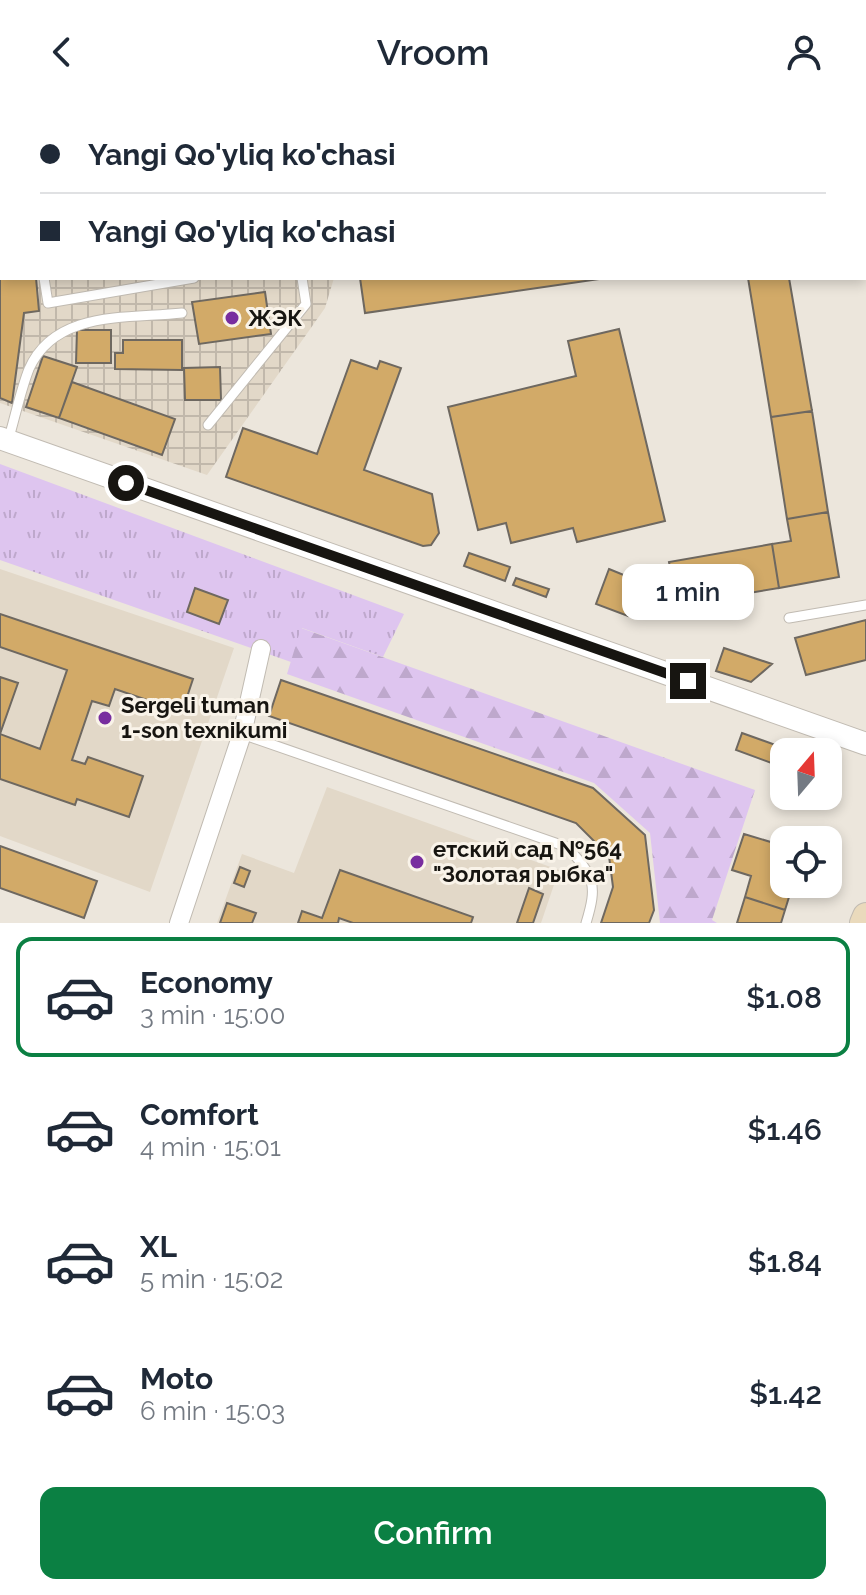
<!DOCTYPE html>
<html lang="en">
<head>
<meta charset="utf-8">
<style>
  :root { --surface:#fff; --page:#f6f6f7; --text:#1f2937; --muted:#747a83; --line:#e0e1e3; --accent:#0b8043 }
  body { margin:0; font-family:Raleway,sans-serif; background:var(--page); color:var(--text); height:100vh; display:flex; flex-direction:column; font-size:30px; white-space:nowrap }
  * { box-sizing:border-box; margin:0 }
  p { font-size:26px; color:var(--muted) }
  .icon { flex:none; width:44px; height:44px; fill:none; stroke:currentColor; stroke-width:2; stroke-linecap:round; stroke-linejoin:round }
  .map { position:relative; height:819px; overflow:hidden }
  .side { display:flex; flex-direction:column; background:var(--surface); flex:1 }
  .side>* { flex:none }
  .banner { position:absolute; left:0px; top:0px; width:866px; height:176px; box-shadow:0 4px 12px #0003; display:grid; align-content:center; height:176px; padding:0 40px; background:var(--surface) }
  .needle { width:52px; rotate:19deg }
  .tools { position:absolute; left:770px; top:634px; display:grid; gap:16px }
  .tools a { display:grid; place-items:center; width:72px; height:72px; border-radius:16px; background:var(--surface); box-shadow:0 4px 12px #0003; font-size:40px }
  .end { position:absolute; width:36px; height:36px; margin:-18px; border:10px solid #171511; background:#fff; box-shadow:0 0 0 4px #fff }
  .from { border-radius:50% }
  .bubble { position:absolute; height:56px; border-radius:16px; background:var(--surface); box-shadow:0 4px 12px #0003; font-size:26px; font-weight:600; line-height:56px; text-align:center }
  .banner b { display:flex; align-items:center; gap:28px; height:76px; font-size:30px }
  .banner b+b { border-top:2px solid var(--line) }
  .banner i { width:20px; height:20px; background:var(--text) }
  ul { padding:14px 0 0; list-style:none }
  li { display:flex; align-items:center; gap:24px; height:120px; margin:0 16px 12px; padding:0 24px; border:4px solid transparent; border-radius:16px }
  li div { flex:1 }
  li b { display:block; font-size:30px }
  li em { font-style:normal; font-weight:600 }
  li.on { border-color:var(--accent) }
  li>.icon { width:72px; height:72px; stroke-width:1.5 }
  .action { display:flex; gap:16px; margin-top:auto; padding:16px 40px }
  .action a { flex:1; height:92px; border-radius:16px; background:var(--accent); color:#fff; font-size:32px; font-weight:600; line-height:92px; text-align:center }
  header { display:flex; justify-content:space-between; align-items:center; height:104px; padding:0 40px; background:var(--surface); font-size:36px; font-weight:600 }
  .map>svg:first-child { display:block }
  .built { fill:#e2d8c8 }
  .industrial { fill:url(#industrial-grid) }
  .grass { fill:url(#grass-tufts) }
  .forest { fill:url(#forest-firs) }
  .building { fill:#d2aa68; stroke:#6e6860; stroke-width:2 }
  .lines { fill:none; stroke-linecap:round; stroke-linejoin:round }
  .service-casing { stroke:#c1bbb2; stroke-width:11 }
  .minor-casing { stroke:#c1bbb2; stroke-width:20 }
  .tertiary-casing { stroke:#c1bbb2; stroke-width:24 }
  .secondary-casing { stroke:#c1bbb2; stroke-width:28 }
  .service { stroke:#fff; stroke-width:9 }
  .minor { stroke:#fff; stroke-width:18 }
  .tertiary { stroke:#fff; stroke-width:22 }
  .secondary { stroke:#eadabc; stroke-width:26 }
  .route { stroke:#171511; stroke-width:10 }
  .poi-dot { fill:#782d9f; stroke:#f9f3e9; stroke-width:3 }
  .labels { text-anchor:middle; stroke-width:6; stroke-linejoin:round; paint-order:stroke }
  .poi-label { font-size:22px; font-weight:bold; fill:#171511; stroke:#f9f3e9; text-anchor:start }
</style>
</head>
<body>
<header><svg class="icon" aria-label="back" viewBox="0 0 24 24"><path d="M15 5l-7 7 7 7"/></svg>Vroom<svg class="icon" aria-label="person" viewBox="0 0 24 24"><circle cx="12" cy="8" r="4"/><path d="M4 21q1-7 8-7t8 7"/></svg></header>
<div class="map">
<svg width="866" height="819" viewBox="0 0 866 819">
  <defs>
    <pattern id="industrial-grid" width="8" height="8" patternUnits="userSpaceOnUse" patternTransform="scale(2)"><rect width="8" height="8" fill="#e2d8c8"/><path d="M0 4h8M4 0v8" fill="none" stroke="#c1b8ab"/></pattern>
    <pattern id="grass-tufts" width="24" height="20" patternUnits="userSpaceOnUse" patternTransform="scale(2)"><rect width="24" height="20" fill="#dec5ef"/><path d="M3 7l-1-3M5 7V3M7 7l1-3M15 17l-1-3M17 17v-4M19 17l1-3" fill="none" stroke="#bea8cc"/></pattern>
    <pattern id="forest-firs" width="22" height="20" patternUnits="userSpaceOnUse" patternTransform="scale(2)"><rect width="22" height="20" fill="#dec5ef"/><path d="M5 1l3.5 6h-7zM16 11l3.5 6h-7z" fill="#bea8cc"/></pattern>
  </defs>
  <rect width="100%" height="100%" fill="#ece6dc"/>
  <path class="built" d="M 0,465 L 234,544 L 150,788 L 0,732 Z
    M 327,683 L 559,766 L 541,819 L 217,819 L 242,750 L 294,769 Z"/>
  <path class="industrial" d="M 0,0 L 866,0 L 866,29 L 864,32 L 864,2 L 2,2 L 2,174 L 334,174 L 325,204 L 207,371 L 0,299 Z"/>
  <path class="grass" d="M 0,360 L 404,510 L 383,553 L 302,524 L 291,558 L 0,456 Z"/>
  <path class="forest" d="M 301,524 L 755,686 L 712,816 L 717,819 L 660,819 L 650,729 L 594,679 L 287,570 Z"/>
  <path class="building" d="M 36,0 L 250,0 L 250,2 L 36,2 Z
    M 347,0 L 444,0 L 445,2 L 335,2 Z
    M 481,0 L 567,0 L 567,2 L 481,2 Z
    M 599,0 L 685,0 L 685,2 L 599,2 Z
    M 0,90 L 2,174 L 36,174 L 39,207 L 24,209 L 12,299 L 0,294 Z
    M 360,174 L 606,174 L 365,209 Z
    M 748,174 L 789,174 L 812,307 L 771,313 Z
    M 265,188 L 271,230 L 199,240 L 192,198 Z
    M 619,225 L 665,417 L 577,438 L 573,424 L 511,439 L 506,419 L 478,426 L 448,303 L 576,272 L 568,237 Z
    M 77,226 L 111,226 L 111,259 L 76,259 Z
    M 123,236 L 182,236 L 182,266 L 115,265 L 115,249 L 123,249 Z
    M 43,252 L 77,263 L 59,314 L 26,303 Z
    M 351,256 L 377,265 L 380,257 L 401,264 L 364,366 L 432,390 L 439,429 L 431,441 L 423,442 L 226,373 L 243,324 L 317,350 Z
    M 220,263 L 221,296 L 185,296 L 184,264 Z
    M 72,278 L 175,315 L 162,351 L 59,314 Z
    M 812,307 L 828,408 L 787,415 L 771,313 Z
    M 828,408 L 839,473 L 779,484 L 772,440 L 791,437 L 787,415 Z
    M 772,440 L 779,484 L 677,501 L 669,458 Z
    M 469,449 L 510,463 L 505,477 L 464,462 Z
    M 609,465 L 641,478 L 628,512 L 596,500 Z
    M 516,474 L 549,485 L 546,493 L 513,481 Z
    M 195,484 L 228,496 L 219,520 L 187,508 Z
    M 0,510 L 193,575 L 182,608 L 115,585 L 109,602 L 92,597 L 72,656 L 85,660 L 88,653 L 143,672 L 129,713 L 77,695 L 75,701 L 0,675 L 0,630 L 40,645 L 67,566 L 0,543 Z
    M 866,516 L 866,556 L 806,571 L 795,534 Z
    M 724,544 L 772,560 L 751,578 L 716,567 Z
    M 0,573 L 18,579 L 0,630 Z
    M 281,576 L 593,684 L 645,731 L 654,806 L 649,819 L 601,819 L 613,783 L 609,752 L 576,719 L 269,612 Z
    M 742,629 L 784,644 L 777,661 L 736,646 Z
    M 744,730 L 784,742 L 784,780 L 793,780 L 785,806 L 745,793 L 751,772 L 732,766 Z
    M 0,742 L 97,777 L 84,814 L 0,784 Z
    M 240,763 L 250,767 L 244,783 L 234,779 Z
    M 340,766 L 473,813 L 471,819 L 353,819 L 339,814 L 338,819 L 298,819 L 302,807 L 322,814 Z
    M 529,784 L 543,790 L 533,819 L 517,819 Z
    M 745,793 L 785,806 L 781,819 L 737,819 Z
    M 227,799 L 256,809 L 252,819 L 220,819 Z"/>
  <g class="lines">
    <defs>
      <path id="service" d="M 18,0 L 19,2
        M 276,0 L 276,2
        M 759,0 L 760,2
        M 864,81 L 866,81
        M 44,174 L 48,199 L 194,174
        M 208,321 L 306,200 L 302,174
        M 8,337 C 15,314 20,288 29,265 C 55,206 127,215 182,209
        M 789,514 L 866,501
        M 242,630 L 567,743 C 594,772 598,780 586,819"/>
      <path id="minor" d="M 179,819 L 242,630 L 261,545"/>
      <path id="tertiary" d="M 0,334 L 866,640"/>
      <path id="secondary" d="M 863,819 L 866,812"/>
    </defs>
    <use href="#service" class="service-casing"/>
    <use href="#minor" class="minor-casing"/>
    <use href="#tertiary" class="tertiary-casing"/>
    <use href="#secondary" class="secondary-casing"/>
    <use href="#service" class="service"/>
    <use href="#minor" class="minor"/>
    <use href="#tertiary" class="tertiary"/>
    <use href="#secondary" class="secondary"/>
  </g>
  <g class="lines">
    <path class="route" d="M 126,379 L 688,577"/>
  </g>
  <g class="poi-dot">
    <circle cx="232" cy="214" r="8"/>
    <circle cx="105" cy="614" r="8"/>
    <circle cx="417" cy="758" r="8"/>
  </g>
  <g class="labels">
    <g class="poi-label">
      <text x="248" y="222">ЖЭК</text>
      <text x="121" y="609">Sergeli tuman<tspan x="121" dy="25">1-son texnikumi</tspan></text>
      <text x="433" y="753">етский сад №564<tspan x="433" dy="25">"Золотая рыбка"</tspan></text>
    </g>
  </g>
</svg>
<div class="tools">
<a><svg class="needle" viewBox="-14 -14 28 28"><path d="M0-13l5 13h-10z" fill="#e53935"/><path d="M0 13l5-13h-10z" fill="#747a83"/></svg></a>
<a><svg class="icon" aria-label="locate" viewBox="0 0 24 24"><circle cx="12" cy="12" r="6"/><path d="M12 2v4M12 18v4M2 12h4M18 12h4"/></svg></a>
</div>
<i class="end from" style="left:126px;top:379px"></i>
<i class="end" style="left:688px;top:577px"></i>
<div class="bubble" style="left:622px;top:460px;width:132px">1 min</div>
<div class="banner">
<b><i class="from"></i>Yangi Qo'yliq ko'chasi</b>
<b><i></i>Yangi Qo'yliq ko'chasi</b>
</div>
</div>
<section class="side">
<ul>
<li class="on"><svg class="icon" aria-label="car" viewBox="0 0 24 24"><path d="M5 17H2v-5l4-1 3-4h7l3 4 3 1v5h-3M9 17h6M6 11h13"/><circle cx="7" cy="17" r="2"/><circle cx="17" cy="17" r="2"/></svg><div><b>Economy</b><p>3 min · 15:00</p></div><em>$1.08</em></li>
<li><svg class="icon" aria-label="car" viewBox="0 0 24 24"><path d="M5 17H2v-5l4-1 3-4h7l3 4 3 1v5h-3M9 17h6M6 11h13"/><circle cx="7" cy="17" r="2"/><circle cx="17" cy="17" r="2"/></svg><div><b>Comfort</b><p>4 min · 15:01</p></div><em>$1.46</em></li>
<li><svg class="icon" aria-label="car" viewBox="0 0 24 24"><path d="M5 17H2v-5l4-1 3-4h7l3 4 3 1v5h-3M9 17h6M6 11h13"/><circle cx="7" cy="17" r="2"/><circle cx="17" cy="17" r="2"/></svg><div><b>XL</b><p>5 min · 15:02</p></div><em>$1.84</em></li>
<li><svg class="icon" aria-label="car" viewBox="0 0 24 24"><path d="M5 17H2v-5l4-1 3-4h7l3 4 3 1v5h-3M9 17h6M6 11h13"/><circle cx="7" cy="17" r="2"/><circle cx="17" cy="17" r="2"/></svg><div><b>Moto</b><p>6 min · 15:03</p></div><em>$1.42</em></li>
</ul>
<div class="action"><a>Confirm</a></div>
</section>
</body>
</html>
